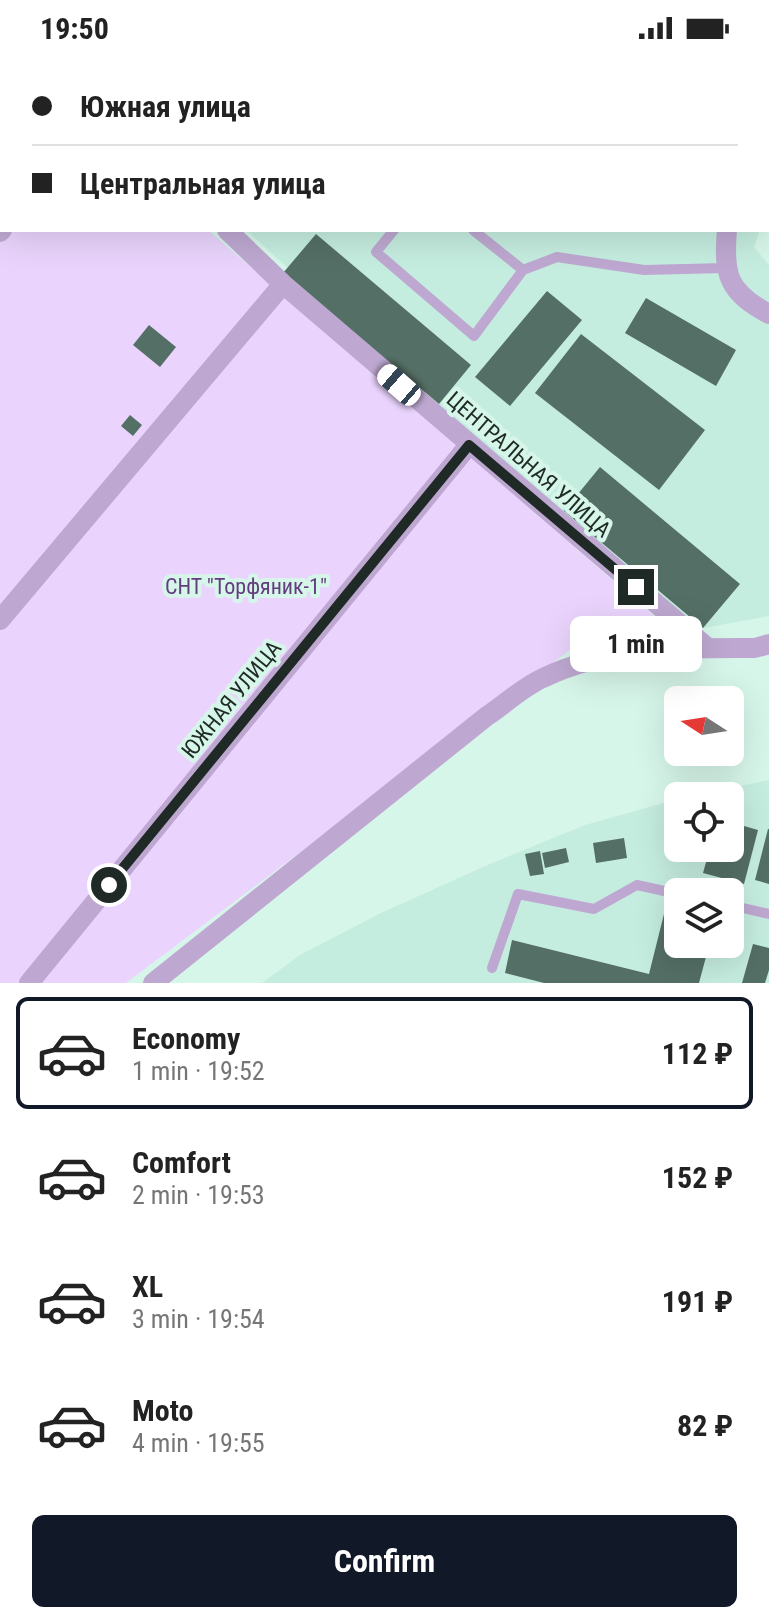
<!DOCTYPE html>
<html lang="en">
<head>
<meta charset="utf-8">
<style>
  :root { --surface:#fff; --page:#f2f2f2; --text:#222; --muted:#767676; --line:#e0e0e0; --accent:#111827 }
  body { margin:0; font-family:"Roboto Condensed",sans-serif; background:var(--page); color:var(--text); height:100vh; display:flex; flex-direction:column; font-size:30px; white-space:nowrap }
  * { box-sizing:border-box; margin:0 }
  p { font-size:26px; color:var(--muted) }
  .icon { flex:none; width:44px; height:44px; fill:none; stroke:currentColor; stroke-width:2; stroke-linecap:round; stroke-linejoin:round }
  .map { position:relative; height:927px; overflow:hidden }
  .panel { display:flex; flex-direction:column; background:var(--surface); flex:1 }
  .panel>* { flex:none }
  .guide { position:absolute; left:0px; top:0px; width:770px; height:176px; box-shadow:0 8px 32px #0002; display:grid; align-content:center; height:176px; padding:0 32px; background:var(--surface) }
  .needle { width:52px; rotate:282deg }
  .controls { position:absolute; left:664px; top:630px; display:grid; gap:16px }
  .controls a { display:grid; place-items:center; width:80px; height:80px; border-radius:12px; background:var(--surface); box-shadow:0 8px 32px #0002; font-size:40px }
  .end { position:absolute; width:36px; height:36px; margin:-18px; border:10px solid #1f2a26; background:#fff; box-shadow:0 0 0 4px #fff }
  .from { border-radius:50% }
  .bubble { position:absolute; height:56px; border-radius:12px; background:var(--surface); box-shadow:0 8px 32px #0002; font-size:26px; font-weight:700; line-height:56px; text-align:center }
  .car { position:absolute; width:24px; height:48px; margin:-24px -12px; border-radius:10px; box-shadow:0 0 6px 2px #0007; background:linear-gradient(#fff 24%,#345 0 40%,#fff 0 76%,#345 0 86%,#fff 0) }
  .guide b { display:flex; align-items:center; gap:28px; height:76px; font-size:30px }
  .guide b+b { border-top:2px solid var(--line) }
  .guide i { width:20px; height:20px; background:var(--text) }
  ul { padding:14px 0 0; list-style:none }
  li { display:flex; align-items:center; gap:24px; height:112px; margin:0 16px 12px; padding:0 16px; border:4px solid transparent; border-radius:12px }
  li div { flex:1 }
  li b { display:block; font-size:30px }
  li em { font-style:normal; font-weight:700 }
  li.active { border-color:var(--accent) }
  li>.icon { width:72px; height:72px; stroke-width:1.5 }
  .cta { display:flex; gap:16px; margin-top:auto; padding:16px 32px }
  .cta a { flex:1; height:92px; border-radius:12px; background:var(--accent); color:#fff; font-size:32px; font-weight:700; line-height:92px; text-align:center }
  .status { display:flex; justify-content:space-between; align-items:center; height:56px; padding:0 40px; background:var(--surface); direction:ltr }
  .status svg { height:22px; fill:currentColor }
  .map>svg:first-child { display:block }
  .built { fill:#c5eddf; fill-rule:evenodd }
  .green { fill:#ead4fd }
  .building { fill:#546f66 }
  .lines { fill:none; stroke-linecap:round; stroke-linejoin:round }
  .service { stroke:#bea8d1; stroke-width:10 }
  .minor { stroke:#bea8d1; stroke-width:20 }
  .route { stroke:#1f2a26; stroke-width:10 }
  .labels { text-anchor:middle; stroke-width:8; stroke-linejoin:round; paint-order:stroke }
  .street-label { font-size:22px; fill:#1f2a26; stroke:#d7f6ea }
  .park-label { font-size:22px; fill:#633d7e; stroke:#d7f6ea }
</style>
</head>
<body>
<div class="status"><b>19:50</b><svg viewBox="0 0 49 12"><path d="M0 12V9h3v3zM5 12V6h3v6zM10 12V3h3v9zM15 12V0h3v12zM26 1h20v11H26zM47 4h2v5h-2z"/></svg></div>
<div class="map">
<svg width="769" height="927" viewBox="0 0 769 927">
  <rect width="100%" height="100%" fill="#d7f6ea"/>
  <path class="built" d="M 447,0 L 769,0 L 768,148 L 768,2 L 445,2 Z
    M 246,174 L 760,174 L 754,191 L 769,209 L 769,560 L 703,572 L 668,558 Z
    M 769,724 L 769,927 L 262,927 L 300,899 L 381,857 L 485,810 L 585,769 L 678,743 L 678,792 L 730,792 L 730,740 L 691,740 ZM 678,836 L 730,836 L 730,888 L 678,888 Z"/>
  <path class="green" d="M 0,0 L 9,2 L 2,2 L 2,174 L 208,174 L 661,566 L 578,588 L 126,927 L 0,927 Z"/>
  <path class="building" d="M 316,178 L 471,309 L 439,348 L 283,217 Z
    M 547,235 L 582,264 L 510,350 L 475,321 Z
    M 646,242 L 736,294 L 716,330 L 625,277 Z
    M 149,269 L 176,291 L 160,311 L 133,289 Z
    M 581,278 L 705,374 L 659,434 L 535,337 Z
    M 130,359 L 142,369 L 133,380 L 121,370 Z
    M 600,411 L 740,528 L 703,572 L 564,455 Z
    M 730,766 L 758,774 L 744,828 L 703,817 L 710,792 L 730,792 Z
    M 768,773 L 769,773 L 769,828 L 755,824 Z
    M 624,782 L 627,802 L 596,807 L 593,787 Z
    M 566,792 L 569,806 L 545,812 L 542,797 Z
    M 540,795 L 544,818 L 530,820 L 525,798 Z
    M 665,854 L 678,857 L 678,888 L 726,888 L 723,901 L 707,897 L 699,927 L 544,927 L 505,917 L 512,884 L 649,918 Z
    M 753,888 L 769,892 L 769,914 L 765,927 L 742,927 Z"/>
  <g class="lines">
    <path class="service" d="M 394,174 L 376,196 L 474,280 L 523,214 L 557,201 L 644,214 L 725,212
      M 473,174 L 523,214
      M 730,849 L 769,858
      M 492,912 L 518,838 L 594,853 L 637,829 L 678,838"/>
    <path class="minor" d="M 28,0 L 31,2
      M 60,2 L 61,0
      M 768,110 L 769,109
      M 227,174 L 283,228 L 708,592
      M 727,174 C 723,219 728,236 769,258
      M 0,176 L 2,174
      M 0,564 L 283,228
      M 29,927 L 469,389
      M 153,927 L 487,660 C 505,648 523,631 543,622 C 609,590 683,592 755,592 L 769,588"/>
  </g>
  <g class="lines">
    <path class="route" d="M 109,829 L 469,389 L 636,531"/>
  </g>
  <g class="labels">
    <g class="street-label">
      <text transform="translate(529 408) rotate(41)" y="8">ЦЕНТРАЛЬНАЯ УЛИЦА</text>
      <text transform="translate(231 643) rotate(-51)" y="8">ЮЖНАЯ УЛИЦА</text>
    </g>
    <g class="park-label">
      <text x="246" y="538">СНТ "Торфяник-1"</text>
    </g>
  </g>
</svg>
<div class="controls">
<a><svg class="needle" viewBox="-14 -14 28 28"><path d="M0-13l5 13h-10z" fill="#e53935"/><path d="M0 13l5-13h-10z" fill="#767676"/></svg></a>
<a><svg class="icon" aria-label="locate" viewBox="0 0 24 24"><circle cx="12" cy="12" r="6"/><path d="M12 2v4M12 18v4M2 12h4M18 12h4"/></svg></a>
<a><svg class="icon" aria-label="layers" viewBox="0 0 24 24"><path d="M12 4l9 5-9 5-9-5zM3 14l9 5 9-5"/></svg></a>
</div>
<i class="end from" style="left:109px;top:829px"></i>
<i class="end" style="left:636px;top:531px"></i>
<div class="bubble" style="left:570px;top:560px;width:132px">1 min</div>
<i class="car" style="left:399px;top:329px;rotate:311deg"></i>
<div class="guide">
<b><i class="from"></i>Южная улица</b>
<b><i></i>Центральная улица</b>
</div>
</div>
<section class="panel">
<ul>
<li class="active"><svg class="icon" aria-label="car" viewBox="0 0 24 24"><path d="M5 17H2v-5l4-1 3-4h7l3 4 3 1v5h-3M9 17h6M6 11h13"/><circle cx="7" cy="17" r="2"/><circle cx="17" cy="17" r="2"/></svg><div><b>Economy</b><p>1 min · 19:52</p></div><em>112 ₽</em></li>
<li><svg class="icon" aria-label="car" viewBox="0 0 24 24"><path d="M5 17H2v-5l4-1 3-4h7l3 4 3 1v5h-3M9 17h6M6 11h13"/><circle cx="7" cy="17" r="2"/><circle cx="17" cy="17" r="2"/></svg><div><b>Comfort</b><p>2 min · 19:53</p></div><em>152 ₽</em></li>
<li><svg class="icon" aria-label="car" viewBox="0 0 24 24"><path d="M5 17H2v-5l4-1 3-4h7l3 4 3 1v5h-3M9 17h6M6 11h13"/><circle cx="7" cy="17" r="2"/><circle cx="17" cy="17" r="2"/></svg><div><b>XL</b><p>3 min · 19:54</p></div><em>191 ₽</em></li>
<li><svg class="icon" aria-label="car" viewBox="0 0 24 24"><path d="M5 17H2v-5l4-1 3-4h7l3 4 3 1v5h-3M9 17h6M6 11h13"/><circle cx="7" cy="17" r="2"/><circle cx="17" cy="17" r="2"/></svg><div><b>Moto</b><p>4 min · 19:55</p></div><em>82 ₽</em></li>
</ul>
<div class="cta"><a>Confirm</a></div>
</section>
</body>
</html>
